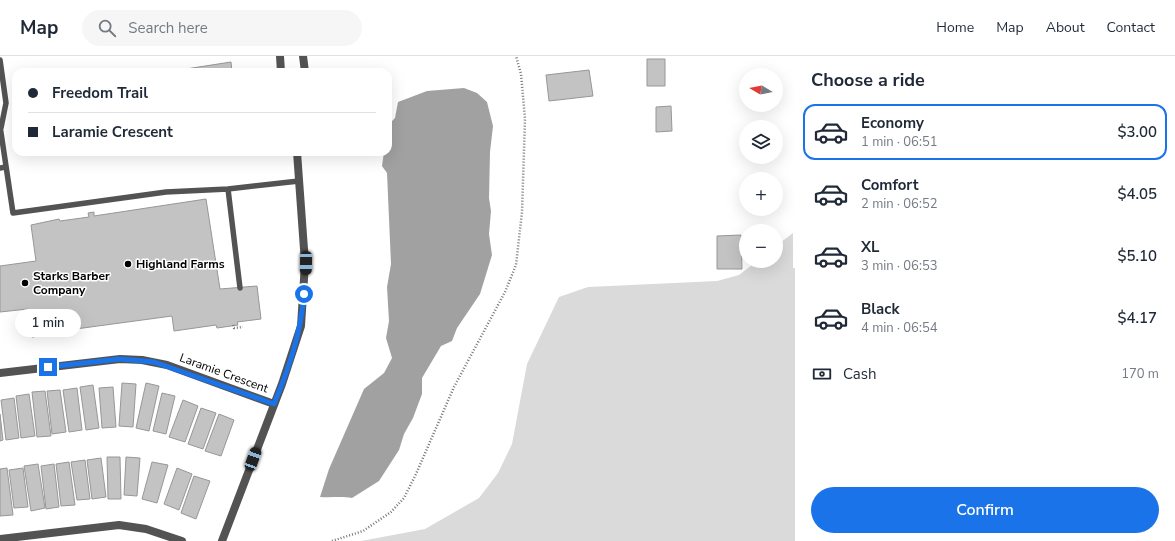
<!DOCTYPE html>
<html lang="en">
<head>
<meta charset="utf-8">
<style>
  :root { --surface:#fff; --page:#f6f6f7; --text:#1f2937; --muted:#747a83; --line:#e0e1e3; --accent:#1a73e8 }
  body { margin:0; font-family:"Nunito Sans",sans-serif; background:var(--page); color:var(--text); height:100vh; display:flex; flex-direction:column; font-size:15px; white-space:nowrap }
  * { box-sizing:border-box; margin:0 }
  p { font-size:13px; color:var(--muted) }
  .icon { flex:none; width:22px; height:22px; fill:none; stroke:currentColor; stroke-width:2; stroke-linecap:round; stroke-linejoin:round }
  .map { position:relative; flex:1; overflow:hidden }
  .panel { display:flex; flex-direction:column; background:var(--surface); width:380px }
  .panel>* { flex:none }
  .guide { position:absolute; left:12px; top:12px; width:380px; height:88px; border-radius:12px; box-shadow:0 4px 16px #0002; display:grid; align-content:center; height:88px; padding:0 16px; background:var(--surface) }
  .needle { width:26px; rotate:280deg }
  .controls { position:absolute; left:739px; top:12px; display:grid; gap:8px }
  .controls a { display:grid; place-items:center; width:44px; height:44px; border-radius:50%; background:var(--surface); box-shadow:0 4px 16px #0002; font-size:20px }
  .end { position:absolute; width:18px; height:18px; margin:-9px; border:5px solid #1a73e8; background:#fff; box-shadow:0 0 0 2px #fff }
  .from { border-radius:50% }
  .bubble { position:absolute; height:28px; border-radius:14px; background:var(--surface); box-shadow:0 4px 16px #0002; font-size:13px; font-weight:600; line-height:28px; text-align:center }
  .car { position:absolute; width:12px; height:24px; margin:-12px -6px; border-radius:5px; box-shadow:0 0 3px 1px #0007; background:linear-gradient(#222 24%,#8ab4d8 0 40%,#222 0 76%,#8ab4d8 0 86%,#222 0) }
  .guide b { display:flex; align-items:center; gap:14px; height:38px; font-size:15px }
  .guide b+b { border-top:1px solid var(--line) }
  .guide i { width:10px; height:10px; background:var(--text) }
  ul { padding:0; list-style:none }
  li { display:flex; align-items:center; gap:12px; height:56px; margin:0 8px 6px; padding:0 8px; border:2px solid transparent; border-radius:12px }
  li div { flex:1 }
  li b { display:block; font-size:15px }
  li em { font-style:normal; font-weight:600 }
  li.active { border-color:var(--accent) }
  li>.icon { width:36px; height:36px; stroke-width:1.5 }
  h2 { padding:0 16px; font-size:18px; line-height:48px }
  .pay { display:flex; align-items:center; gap:10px; height:44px; padding:0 16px; font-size:15px }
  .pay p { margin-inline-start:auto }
  .action { display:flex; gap:8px; margin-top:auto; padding:8px 16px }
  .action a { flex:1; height:46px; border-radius:24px; background:var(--accent); color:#fff; font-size:16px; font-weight:600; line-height:46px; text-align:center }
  header { display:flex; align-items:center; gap:24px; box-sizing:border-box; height:56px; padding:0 20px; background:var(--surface); border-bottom:1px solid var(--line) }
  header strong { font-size:19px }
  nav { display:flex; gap:22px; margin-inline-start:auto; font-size:14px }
  .search { width:280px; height:36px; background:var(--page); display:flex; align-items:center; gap:10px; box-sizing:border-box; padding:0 14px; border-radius:22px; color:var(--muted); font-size:15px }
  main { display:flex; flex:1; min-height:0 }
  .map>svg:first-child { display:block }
  .green { fill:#dadada }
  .water { fill:#a1a1a1 }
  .building { fill:#c3c3c3; stroke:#979797 }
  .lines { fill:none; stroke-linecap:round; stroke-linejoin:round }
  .path { stroke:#757575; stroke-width:2.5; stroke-dasharray:1 2; stroke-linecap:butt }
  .service { stroke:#535353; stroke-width:5.5 }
  .minor { stroke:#535353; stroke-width:8 }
  .tertiary { stroke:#535353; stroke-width:8 }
  .route { stroke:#1a73e8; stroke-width:5 }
  .poi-dot { fill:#000; stroke:#fff; stroke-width:1.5 }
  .labels { text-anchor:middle; stroke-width:3; stroke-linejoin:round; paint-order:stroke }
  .poi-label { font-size:12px; font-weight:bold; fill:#000; stroke:#fff; text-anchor:start }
  .street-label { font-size:12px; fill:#000; stroke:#fff }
</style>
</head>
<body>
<header>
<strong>Map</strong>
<div class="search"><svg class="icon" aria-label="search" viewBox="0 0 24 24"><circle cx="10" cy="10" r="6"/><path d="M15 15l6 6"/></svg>Search here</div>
<nav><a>Home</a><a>Map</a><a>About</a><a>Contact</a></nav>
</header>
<main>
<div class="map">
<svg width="795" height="485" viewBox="0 0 795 485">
  <rect width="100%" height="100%" fill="#fff"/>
  <path class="green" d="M 793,177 L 793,212 L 795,212 L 795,485 L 361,485 L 425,473 L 479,442 L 498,417 L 512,388 L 527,308 L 559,241 L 588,231 L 717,225 L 739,219 L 757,205 L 776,205 L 776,190 Z"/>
  <path class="water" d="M 464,32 L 477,37 L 487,46 L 493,70 L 490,96 L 489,142 L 491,155 L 489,178 L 492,199 L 480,238 L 457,272 L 452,285 L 441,290 L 422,322 L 422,338 L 413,362 L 404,378 L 399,394 L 379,425 L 352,442 C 341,440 331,442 320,441 L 329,413 L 364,333 L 384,317 L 392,302 L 386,282 L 389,265 L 387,231 L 391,208 L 387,117 L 382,110 L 384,96 L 388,96 L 388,69 L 395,62 L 398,46 L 427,35 Z"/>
  <path class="building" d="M 647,3 L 665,3 L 665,30 L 647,30 Z
    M 231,6 L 232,16 L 173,16 L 173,15 Z
    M 589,14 L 593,40 L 549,45 L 546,19 Z
    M 671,50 L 672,75 L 656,76 L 656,51 Z
    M 206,143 L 220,233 L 257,230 L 261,263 L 237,266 L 238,269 L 217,272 L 216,269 L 174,275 L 172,260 L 46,277 L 46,279 L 32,281 L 28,253 L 0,256 L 0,210 L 36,205 L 31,169 L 59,163 L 60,165 L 89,161 L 88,157 L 94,156 L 94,160 Z
    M 741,179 L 742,213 L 717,213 L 717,180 Z
    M 122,327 L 136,328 L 133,371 L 119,370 Z
    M 146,327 L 159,330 L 149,375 L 136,372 Z
    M 93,329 L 99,372 L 86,374 L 80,331 Z
    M 113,331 L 116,371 L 102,372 L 99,332 Z
    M 77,332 L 82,374 L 69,376 L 63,334 Z
    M 60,334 L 66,376 L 52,378 L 47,335 Z
    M 45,335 L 51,380 L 37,381 L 32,336 Z
    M 162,337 L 175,340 L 166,378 L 153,375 Z
    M 29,338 L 35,380 L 21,382 L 16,340 Z
    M 14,342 L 19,382 L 6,384 L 1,344 Z
    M 183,344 L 198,350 L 185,386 L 169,381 Z
    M 201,352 L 216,357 L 203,393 L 188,388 Z
    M 0,358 L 3,384 L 0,385 Z
    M 219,358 L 234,364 L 221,400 L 205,395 Z
    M 107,401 L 120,401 L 121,443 L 108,443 Z
    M 126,401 L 140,402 L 137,440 L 124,439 Z
    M 101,402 L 106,441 L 92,443 L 87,404 Z
    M 85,404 L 90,443 L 77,444 L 71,406 Z
    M 69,406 L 75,449 L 61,450 L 56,408 Z
    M 152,406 L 168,409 L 157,447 L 142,443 Z
    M 38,408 L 45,452 L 31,455 L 24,410 Z
    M 54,408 L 59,451 L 46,453 L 41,410 Z
    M 7,412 L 13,459 L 0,460 L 0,413 Z
    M 23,412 L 28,451 L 14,452 L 9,414 Z
    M 177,412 L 192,418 L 179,454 L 164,448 Z
    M 194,420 L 210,425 L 196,463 L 181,457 Z"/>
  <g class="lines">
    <path class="path" d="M 233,269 L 234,272 L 243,271
      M 332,485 L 363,475 L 391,456 L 404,442 L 416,418 L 454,331 L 505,236 L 516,209 L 522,156 L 525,63 L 521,18 L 516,0"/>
    <path class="service" d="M 0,4 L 6,47 L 1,72
      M 0,70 L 13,157 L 166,136 L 228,133 L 299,125
      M 0,112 L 6,111
      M 228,133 L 240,232"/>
    <path class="minor" d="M 0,317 L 120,303 L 142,304 L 167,309 L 274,348
      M 0,483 L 119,469 L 146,473 L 182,485"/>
    <path class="tertiary" d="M 280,0 L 281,16
      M 303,0 L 305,16
      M 222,485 L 282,328 L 301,270 L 305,207 L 297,96"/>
  </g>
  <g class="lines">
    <path class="route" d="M 48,311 L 120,303 L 154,306 L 274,348 C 289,312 301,277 304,238"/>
  </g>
  <g class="poi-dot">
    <circle cx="128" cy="208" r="4"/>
    <circle cx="25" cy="227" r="4"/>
  </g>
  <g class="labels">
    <g class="poi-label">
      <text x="136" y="212">Highland Farms</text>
      <text x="33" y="224">Starks Barber<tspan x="33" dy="14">Company</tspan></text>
    </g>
    <g class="street-label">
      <text transform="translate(224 317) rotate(20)" y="4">Laramie Crescent</text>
    </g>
  </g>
</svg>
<div class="controls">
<a><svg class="needle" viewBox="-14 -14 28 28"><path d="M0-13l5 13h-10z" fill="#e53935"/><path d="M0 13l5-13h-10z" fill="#747a83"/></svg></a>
<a><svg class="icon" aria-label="layers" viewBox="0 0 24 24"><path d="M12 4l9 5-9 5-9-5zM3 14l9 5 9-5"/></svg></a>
<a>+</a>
<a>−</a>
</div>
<i class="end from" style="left:304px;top:238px"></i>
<i class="end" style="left:48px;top:311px"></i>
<div class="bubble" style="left:15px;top:253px;width:66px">1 min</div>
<i class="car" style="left:306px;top:207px;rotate:181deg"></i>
<i class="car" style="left:253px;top:403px;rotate:20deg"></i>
<div class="guide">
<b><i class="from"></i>Freedom Trail</b>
<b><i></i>Laramie Crescent</b>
</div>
</div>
<section class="panel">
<h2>Choose a ride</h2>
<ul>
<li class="active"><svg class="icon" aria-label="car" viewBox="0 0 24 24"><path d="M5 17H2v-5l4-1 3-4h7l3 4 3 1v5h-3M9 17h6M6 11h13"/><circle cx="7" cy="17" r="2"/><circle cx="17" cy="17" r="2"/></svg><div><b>Economy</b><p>1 min · 06:51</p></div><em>$3.00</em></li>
<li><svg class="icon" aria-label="car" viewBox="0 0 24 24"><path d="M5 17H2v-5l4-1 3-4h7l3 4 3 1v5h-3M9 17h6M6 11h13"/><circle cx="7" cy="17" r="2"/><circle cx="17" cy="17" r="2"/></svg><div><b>Comfort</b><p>2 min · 06:52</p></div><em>$4.05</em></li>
<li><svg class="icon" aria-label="car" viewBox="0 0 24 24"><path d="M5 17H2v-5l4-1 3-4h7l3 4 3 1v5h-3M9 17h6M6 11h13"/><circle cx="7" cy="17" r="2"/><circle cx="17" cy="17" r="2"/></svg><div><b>XL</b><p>3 min · 06:53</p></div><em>$5.10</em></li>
<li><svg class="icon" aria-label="car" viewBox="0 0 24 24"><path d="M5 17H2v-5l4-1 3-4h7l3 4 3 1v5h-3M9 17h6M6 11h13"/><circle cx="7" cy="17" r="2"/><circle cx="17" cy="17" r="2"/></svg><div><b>Black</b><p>4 min · 06:54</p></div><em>$4.17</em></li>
</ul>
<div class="pay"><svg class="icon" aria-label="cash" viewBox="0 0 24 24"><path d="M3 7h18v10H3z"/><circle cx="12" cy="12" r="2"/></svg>Cash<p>170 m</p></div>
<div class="action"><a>Confirm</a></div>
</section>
</main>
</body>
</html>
